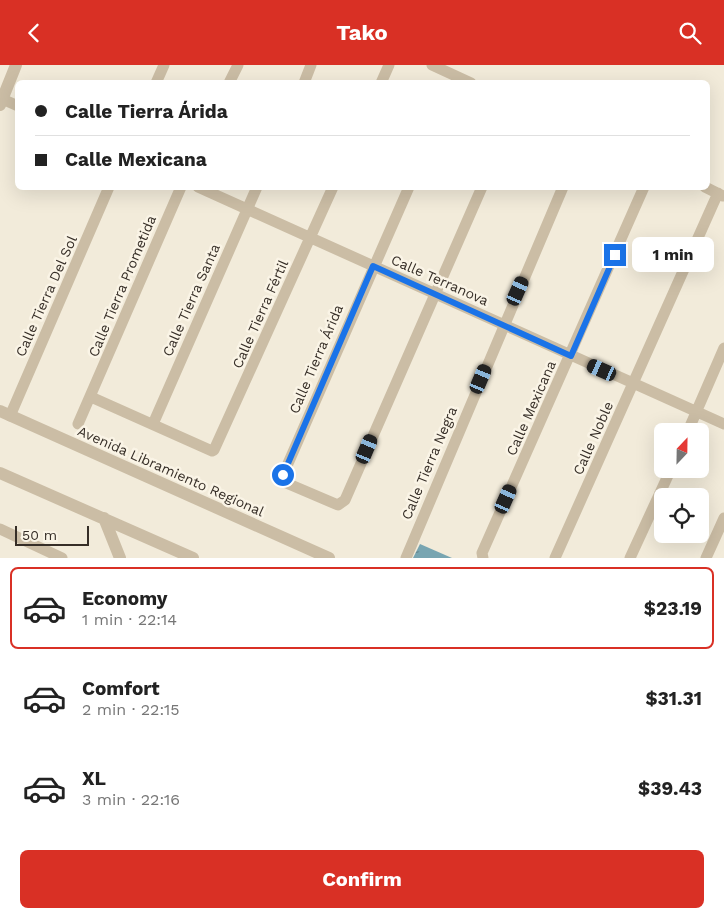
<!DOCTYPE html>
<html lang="en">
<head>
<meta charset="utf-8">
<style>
  :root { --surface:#fff; --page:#f6f6f6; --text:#222; --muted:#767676; --line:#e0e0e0; --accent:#d93025 }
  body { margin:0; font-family:"Work Sans",sans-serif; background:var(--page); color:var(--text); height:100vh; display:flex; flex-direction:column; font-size:19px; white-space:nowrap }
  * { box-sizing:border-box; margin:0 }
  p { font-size:16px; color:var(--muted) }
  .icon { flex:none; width:28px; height:28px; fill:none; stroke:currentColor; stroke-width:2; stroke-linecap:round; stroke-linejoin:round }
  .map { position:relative; height:493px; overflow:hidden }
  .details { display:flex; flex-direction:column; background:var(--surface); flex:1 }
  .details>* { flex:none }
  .hud { position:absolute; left:15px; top:15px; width:695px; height:110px; border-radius:8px; box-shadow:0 5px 20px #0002; display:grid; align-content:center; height:110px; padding:0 20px; background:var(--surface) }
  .needle { width:32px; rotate:22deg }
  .buttons { position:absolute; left:654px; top:358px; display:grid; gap:10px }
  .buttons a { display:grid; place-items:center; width:55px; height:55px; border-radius:8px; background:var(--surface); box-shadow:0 5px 20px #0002; font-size:25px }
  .scale { position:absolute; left:15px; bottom:12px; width:74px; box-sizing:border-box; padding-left:5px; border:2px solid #362e27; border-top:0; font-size:14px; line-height:18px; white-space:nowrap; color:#362e27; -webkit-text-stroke:4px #faf4e6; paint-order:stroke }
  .end { position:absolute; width:22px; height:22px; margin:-11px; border:6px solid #1a73e8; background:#fff; box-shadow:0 0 0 2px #fff }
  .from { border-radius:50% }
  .bubble { position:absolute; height:35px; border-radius:8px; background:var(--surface); box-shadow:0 5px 20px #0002; font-size:16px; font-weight:700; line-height:35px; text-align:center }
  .car { position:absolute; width:15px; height:30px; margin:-15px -8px; border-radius:6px; box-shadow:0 0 4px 1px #0007; background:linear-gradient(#222 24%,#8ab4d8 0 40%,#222 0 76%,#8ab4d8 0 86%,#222 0) }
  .hud b { display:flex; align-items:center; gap:18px; height:48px; font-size:19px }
  .hud b+b { border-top:1px solid var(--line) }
  .hud i { width:12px; height:12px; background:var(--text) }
  ul { padding:9px 0 0; list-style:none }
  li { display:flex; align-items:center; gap:15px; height:82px; margin:0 10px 8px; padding:0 10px; border:2px solid transparent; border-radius:8px }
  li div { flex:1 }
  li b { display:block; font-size:19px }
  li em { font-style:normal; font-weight:700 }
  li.active { border-color:var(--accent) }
  li>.icon { width:45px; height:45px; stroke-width:1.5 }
  .primary-button { display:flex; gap:10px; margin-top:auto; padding:10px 20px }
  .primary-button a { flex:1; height:58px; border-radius:8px; background:var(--accent); color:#fff; font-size:20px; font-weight:700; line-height:58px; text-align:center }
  header { display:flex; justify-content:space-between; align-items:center; height:65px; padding:0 20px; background:var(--accent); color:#fff; font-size:22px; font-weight:700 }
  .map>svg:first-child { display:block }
  .water { fill:url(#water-ripples) }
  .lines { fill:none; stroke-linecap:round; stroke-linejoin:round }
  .minor { stroke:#cbbda5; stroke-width:11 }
  .tertiary { stroke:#cbbda5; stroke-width:12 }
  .route { stroke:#1a73e8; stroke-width:6 }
  .labels { text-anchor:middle; stroke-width:5; stroke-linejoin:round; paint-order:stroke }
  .street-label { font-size:14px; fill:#362e27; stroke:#faf4e6 }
</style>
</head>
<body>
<header><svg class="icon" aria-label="back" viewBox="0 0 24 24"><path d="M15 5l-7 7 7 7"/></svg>Tako<svg class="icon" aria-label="search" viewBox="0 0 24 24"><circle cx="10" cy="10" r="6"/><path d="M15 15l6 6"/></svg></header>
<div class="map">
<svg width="724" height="493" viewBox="0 0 724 493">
  <defs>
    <pattern id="water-ripples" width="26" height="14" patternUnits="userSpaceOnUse" patternTransform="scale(1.25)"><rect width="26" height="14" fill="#78a5b1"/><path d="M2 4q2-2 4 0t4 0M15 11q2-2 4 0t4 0" fill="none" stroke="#638790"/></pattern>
  </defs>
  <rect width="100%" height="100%" fill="#f2ebda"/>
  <path class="water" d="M 420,479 L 452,493 L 413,493 Z"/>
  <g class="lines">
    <path class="minor" d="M 432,0 L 471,18
      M 156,18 L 164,0
      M 229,18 L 238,0
      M 304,18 L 311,0
      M 381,18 L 389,0
      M 0,33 L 18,41
      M 198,122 L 724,359
      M 409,122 L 283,410 L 284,417 L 338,440 L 345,435 L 482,122
      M 705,122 L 723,131
      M 91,332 L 212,386 L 214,385 L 333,122
      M 10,351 L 109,122
      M 78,359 L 181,122
      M 153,359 L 257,122
      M 688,366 L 724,283
      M 0,464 L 62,493
      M 406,493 L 563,122
      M 483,493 L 482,488 L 644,122
      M 555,493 L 718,128
      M 630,493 L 671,404
      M 706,493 L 724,453"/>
    <path class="tertiary" d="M 0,40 L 16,0
      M 0,346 L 329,493
      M 0,408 L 193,493
      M 104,453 L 120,493"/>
  </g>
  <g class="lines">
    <path class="route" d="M 283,410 L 373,201 L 571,291 L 615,190"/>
  </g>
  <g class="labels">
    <g class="street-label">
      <text transform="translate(440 215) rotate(24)" y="5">Calle Terranova</text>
      <text transform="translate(122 221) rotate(-67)" y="5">Calle Tierra Prometida</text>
      <text transform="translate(46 231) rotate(-66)" y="5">Calle Tierra Del Sol</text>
      <text transform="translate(191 235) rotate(-66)" y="5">Calle Tierra Santa</text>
      <text transform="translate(260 249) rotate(-66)" y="5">Calle Tierra Fértil</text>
      <text transform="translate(316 294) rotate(-67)" y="5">Calle Tierra Árida</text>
      <text transform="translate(531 343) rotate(-66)" y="5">Calle Mexicana</text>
      <text transform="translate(593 373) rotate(-66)" y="5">Calle Noble</text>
      <text transform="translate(429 398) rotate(-67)" y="5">Calle Tierra Negra</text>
      <text transform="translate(171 406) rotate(24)" y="5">Avenida Libramiento Regional</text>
    </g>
  </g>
</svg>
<div class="buttons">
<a><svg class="needle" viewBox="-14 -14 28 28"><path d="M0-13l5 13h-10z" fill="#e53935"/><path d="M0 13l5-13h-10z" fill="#767676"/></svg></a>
<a><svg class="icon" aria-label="locate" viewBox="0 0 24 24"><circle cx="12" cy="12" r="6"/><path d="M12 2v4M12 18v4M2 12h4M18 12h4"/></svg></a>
</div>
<div class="scale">50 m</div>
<i class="end from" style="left:283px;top:410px"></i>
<i class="end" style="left:615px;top:190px"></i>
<div class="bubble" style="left:632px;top:172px;width:82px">1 min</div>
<i class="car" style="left:518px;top:226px;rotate:24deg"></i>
<i class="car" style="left:602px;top:305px;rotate:294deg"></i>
<i class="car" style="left:481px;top:314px;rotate:23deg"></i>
<i class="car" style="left:367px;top:384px;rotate:23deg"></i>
<i class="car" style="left:506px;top:434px;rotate:24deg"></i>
<div class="hud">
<b><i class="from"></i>Calle Tierra Árida</b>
<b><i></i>Calle Mexicana</b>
</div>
</div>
<section class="details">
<ul>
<li class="active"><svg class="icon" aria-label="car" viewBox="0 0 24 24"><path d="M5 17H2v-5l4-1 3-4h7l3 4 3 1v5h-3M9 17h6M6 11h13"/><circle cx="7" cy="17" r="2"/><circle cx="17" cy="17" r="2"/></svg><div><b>Economy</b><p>1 min · 22:14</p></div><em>$23.19</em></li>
<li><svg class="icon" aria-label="car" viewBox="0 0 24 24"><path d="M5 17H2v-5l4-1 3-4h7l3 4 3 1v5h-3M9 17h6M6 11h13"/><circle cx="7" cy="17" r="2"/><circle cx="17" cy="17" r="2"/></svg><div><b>Comfort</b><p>2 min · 22:15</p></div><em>$31.31</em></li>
<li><svg class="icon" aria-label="car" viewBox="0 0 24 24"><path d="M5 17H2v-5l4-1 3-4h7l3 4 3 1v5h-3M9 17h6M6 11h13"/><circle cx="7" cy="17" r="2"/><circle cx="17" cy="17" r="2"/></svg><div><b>XL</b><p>3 min · 22:16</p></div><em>$39.43</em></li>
</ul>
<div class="primary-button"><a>Confirm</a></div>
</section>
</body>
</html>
